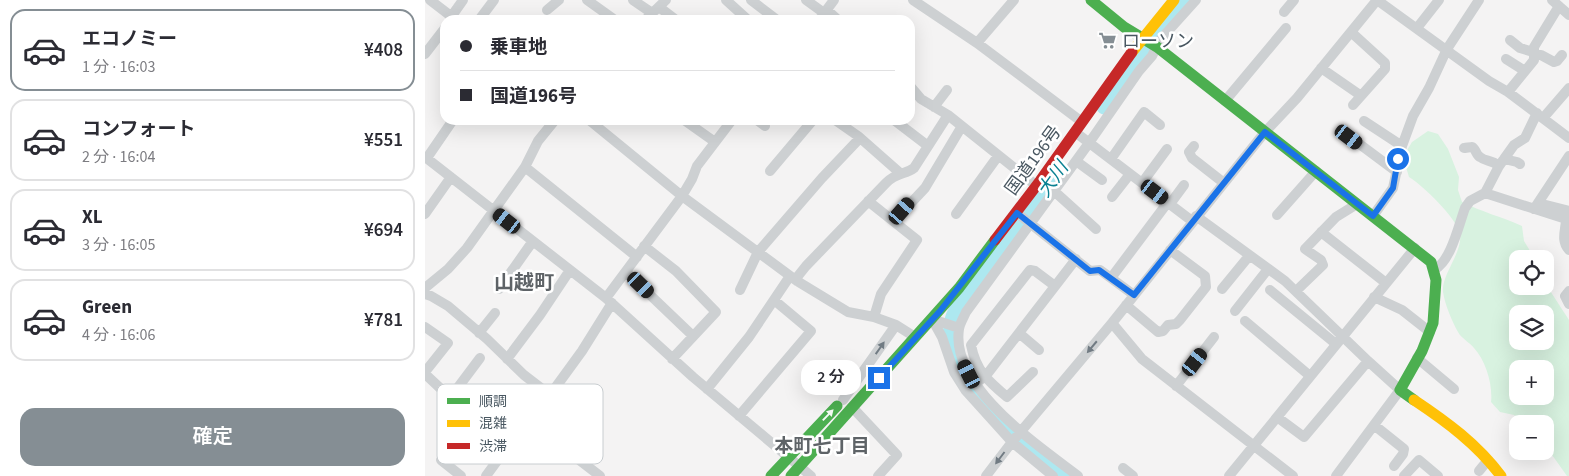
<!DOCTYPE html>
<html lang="ja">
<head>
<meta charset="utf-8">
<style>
  :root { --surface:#fff; --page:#f2f2f3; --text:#2b2b33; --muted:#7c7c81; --line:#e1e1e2; --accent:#858e94 }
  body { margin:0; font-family:"Source Sans 3","Noto Sans JP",sans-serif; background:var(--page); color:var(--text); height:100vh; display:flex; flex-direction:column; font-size:19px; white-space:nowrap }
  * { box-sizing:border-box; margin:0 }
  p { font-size:16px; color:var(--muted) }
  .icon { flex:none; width:28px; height:28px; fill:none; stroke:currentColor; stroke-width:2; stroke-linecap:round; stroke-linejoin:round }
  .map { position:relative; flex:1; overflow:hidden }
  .sheet { display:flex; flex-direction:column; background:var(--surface); width:425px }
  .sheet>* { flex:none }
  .guide { position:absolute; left:15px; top:15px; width:475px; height:110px; border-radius:15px; box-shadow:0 5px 20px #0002; display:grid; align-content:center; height:110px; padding:0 20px; background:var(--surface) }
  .controls { position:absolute; left:1084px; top:250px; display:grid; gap:10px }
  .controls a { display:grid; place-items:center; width:45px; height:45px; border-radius:10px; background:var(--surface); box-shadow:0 5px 20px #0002; font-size:25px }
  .end { position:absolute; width:22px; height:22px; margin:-11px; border:6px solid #1a73e8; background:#fff; box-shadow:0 0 0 2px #fff }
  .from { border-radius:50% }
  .bubble { position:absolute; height:35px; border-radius:15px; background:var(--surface); box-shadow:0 5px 20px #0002; font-size:16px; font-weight:600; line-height:35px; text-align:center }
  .car { position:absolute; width:15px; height:30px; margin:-15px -8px; border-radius:6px; box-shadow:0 0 4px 1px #0007; background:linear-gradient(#222 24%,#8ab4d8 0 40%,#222 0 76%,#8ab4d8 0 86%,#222 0) }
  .guide b { display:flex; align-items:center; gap:18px; height:48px; font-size:19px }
  .guide b+b { border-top:1px solid var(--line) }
  .guide i { width:12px; height:12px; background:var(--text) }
  ul { padding:9px 0 0; list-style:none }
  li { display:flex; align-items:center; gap:15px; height:82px; margin:0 10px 8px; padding:0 10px; border:2px solid var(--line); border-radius:15px }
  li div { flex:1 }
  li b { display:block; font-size:19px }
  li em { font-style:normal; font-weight:600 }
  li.on { border-color:var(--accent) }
  li>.icon { width:45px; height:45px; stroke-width:1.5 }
  .primary-button { display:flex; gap:10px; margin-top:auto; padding:10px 20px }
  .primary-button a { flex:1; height:58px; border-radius:15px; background:var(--accent); color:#fff; font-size:20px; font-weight:600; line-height:58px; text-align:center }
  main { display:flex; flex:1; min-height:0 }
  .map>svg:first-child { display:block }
  .green { fill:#d8f2e0; fill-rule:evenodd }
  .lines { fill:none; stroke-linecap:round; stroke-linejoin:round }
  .river { stroke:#ade8f0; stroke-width:15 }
  .street { stroke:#cdd0d2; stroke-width:10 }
  .fast { stroke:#4caf50; stroke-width:11 }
  .slow { stroke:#ffc107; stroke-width:11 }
  .jam { stroke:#c62828; stroke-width:11 }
  .oneway { fill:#717b83 }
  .oneway2 { fill:#f6fbf6 }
  .route { stroke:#1a73e8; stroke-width:6 }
  .labels { text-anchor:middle; stroke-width:5; stroke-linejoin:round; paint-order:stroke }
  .poi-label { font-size:18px; fill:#495761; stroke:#fff; text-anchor:start }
  .street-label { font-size:18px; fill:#495761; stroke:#fff }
  .water-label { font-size:19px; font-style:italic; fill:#0b8293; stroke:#fff }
  .neighbourhood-label { font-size:19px; font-weight:bold; fill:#5e6367; stroke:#fff }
  .quarter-label { font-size:20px; font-weight:bold; fill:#5e6367; stroke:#fff }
  .key { fill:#fff; stroke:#c8cdd0; stroke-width:1 }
  .key-label { font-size:14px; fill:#495761 }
</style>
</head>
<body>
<main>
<section class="sheet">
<ul>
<li class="on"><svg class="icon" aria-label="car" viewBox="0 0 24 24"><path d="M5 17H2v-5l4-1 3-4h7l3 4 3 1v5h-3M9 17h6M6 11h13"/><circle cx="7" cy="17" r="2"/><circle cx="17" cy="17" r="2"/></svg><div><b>エコノミー</b><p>1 分 · 16:03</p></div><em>¥408</em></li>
<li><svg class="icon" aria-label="car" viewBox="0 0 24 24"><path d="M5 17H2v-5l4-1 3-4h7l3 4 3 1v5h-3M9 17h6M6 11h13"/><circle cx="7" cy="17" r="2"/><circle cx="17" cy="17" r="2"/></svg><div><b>コンフォート</b><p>2 分 · 16:04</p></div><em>¥551</em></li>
<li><svg class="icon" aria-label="car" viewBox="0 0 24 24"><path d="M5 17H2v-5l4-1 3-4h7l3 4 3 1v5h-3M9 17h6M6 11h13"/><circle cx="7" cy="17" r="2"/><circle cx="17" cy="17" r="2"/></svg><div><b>XL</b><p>3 分 · 16:05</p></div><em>¥694</em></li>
<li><svg class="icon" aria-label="car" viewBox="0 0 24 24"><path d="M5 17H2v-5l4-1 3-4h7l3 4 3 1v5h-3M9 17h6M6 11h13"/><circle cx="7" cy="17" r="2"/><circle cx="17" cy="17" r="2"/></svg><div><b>Green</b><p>4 分 · 16:06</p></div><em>¥781</em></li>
</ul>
<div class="primary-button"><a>確定</a></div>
</section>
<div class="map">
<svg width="1144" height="476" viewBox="0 0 1144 476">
  <rect width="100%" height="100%" fill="#f4f3f3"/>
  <path class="green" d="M 1003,131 L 1013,134 L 1023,149 L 1034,177 L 1033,190 L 1037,202 C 1057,212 1077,217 1097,226 L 1099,241 L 1110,259 L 1092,259 L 1092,286 L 1120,286 L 1120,283 L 1144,320 L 1144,476 L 1142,476 L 1120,445 L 1120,424 L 1102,424 L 1089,415 L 1075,412 L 1066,402 C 1068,385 1061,361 1049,348 C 1044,342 1036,338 1033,332 C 1027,321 1020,305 1018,292 C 1016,275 1038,252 1035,234 C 1032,218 997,185 984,177 L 978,157 L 987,142 ZM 1092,314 L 1120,314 L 1120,341 L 1092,341 ZM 1092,369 L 1120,369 L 1120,396 L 1092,396 Z"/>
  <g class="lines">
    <path class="river" d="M 679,107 L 731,36 L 762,0
      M 631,174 C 611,203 592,231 571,258 C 559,273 531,303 527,320 C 513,376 603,446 641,476"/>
    <path class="street" d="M 5,0 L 31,20
      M 162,0 L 190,20
      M 208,0 L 227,13
      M 301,0 L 323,20
      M 326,0 L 352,20
      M 381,0 L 399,13
      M 488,0 L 552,43 L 657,122
      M 952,0 L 1064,81 L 1083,92 L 1144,138
      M 1127,0 L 1144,15
      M 234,7 L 251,20
      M 122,10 L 134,0
      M 402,10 L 413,20
      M 859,12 L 869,0
      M 26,17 L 38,0
      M 54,20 L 69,0
      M 220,20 L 241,0
      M 394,20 L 409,0
      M 992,28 L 1014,0
      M 926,32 L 960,63 L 960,69 L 928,105
      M 1085,40 L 1095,48 L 1108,52
      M 552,43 L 589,0
      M 0,54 L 20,28
      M 1109,55 L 1116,55 L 1129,62 L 1132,61 L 1137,55
      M 1081,59 L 1100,71
      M 896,68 L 935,95
      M 485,86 L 496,99 L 523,115 L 612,186
      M 1083,92 L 1109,60 L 1109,47 L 1134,6
      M 800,101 L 861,28
      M 509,107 L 522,90
      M 1119,117 L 1144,88
      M 164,120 L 257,196 L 372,281 L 423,312 L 449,317 L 471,325 L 490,337
      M 259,120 L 290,142
      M 332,120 L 340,126
      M 410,120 L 433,136 L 475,173
      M 469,120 L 503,146
      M 939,121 L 977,146
      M 650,132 L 767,221
      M 925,137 L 972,172
      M 769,146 L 764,152 L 767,158 L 799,183
      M 1039,148 C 1040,148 1046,147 1047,147 C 1051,149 1051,155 1055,157 C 1061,162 1066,159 1074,166
      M 0,157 L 181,298 L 268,377 L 386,476
      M 2,158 L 28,120
      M 686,159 L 719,112 L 735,125
      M 1079,159 L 1092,162 L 1095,164
      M 651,161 L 677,180
      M 100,167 L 212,257
      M 345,171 L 388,120
      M 615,181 L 629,191 L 671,229
      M 717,183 L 742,149
      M 1060,193 L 1138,218 L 1144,222
      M 687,197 L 705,174
      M 443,201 L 492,240 L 456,294 L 449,317
      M 1113,203 L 1144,211
      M 745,204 L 759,185
      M 1109,209 L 1144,156
      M 592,213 L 665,271 L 675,270 L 709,295
      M 0,214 L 26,177
      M 531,214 L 573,156
      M 852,215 L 891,171
      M 771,216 L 860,281 L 943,361 L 975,390 L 911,476
      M 948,216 L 968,188 L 977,146 L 988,116 L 1004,88 L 1022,49 L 1054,0
      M 469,221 L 500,188 L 537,126
      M 1141,221 C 1140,232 1136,241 1144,250
      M 896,232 L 961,283
      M 219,246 L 251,271 L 291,312 L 247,359
      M 1010,269 C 1026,261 1034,224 1040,208 L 1045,201 L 1060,193 L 1074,166 L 1089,145 L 1100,138 L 1112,113
      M 201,272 L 268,336
      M 686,278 L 743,202
      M 372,281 L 373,276 L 381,266 L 461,183 C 472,172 480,175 489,168 L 523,115
      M 0,288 L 23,269 L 42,248 L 100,167 L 113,141 L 130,120
      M 74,289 L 108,241
      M 797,289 L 824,256
      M 315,290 L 333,252 L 397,178 L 435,138
      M 845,290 L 911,344
      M 871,291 L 898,265 L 896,260 L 880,249 L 911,217 L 932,204
      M 1144,291 L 1140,296 L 1144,304
      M 0,294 L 6,296 L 23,306 L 62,339 L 99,375 L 125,395
      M 949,297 L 977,310 L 1005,332
      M 181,298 L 257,196 L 267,179 L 272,166 L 307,120
      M 701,305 L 733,332 L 738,331 L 743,325 L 751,324 L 755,320 L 781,287 L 780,276 L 745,250
      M 810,311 L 843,269
      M 507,319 L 517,337 L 529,372 L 541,391 L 587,442 L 628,476
      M 507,319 L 534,328
      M 820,321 L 885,376
      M 687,323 L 717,359 L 868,476
      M 0,327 L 23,343 L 0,372
      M 54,333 L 70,313
      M 594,333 L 614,350
      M 992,358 L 1029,389
      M 82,359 L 115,315 L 145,270
      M 608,372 L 582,397 C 563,381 551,371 546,345 L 605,270 L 610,271 L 630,286
      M 0,374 L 31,403 L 85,444
      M 554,381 L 563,373 L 651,259
      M 751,386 L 789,337
      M 282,389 L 324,337 L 365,276
      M 25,398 L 55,358
      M 418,400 L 471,325
      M 427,407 L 472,455 L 453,476
      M 314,416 L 386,331 L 349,300
      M 852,417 L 879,437 L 943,361
      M 99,424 L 153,459 L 175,476
      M 949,425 L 979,449 L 978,454 L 969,466
      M 16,460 L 36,476
      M 698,468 L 708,476
      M 1054,471 L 1063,460
      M 61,476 L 99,424 L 125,395 L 157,351 L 187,303
      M 561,476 L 587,442 L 687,323 L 840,132 L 872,98 L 952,0
      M 653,476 C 614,446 525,387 534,329 C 535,323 539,317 541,312 L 664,143 L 714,71 L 727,56 L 735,40 L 771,0
      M 804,476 L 990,248
      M 979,476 L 994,460 L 1013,476"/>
    <path class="fast" d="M 666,0 L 699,27 L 732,47 L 1006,262 L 1011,280 L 1008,323 L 997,351 L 975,390 L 989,400
      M 346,476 L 412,406
      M 366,476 L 534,288 L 570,240"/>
    <path class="slow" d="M 707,52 L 749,0
      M 989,400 C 1022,422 1052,444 1076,476"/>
    <path class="jam" d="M 570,240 L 615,181 L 707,52"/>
  </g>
  <defs><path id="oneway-solid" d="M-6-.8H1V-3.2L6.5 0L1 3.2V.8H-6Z" transform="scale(1.25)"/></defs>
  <g class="oneway">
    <use href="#oneway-solid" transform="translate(667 347) rotate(130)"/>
    <use href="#oneway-solid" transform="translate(455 348) rotate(-55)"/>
    <use href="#oneway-solid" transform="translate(575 458) rotate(127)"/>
  </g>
  <use class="oneway2" href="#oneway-solid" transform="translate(403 415) rotate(-46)"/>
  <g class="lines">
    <path class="route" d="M 454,378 L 515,311 L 592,213 L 665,271 L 674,270 L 709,295 L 840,132 L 948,216 L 968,188 L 973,159"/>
  </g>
  <defs>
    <symbol id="supermarket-bare" viewBox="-9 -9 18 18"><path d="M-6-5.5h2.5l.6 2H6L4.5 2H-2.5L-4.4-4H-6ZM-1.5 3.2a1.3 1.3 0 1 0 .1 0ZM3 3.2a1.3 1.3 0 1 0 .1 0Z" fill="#858e94" stroke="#fff" stroke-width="2.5" paint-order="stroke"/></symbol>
  </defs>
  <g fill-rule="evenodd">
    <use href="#supermarket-bare" x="670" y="28" width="25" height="25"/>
  </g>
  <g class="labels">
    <g class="poi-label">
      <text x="697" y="47">ローソン</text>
    </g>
    <g class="street-label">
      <text transform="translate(608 160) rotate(-54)" y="6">国道196号</text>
    </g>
    <g class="water-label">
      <text transform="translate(627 179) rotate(-55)" y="7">大川</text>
    </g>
    <g class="neighbourhood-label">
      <text x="397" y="452">本町七丁目</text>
    </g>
    <g class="quarter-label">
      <text x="99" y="289">山越町</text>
    </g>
  </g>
  <rect x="12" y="384" width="166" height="80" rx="8" class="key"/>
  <rect x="22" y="398" width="23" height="6" fill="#4caf50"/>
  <rect x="22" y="420" width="23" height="7" fill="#ffc107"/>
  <rect x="22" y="443" width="23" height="6" fill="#c62828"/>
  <g class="key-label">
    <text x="54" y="406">順調</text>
    <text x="54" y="428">混雑</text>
    <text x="54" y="451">渋滞</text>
  </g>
</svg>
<div class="controls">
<a><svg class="icon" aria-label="locate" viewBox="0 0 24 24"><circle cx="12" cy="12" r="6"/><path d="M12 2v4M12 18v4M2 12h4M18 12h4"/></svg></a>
<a><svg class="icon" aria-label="layers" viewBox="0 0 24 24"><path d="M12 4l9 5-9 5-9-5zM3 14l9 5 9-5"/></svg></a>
<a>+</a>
<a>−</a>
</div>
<i class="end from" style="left:973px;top:159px"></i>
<i class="end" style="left:454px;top:378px"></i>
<div class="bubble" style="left:376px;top:360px;width:60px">2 分</div>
<i class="car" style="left:924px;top:137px;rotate:127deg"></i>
<i class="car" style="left:730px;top:192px;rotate:127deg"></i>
<i class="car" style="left:477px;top:211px;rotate:41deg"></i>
<i class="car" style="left:82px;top:221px;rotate:308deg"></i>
<i class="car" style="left:216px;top:285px;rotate:134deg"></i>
<i class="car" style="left:770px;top:362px;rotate:37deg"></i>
<i class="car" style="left:544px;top:374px;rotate:333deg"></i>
<div class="guide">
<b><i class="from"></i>乗車地</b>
<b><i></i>国道196号</b>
</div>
</div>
</main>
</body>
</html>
